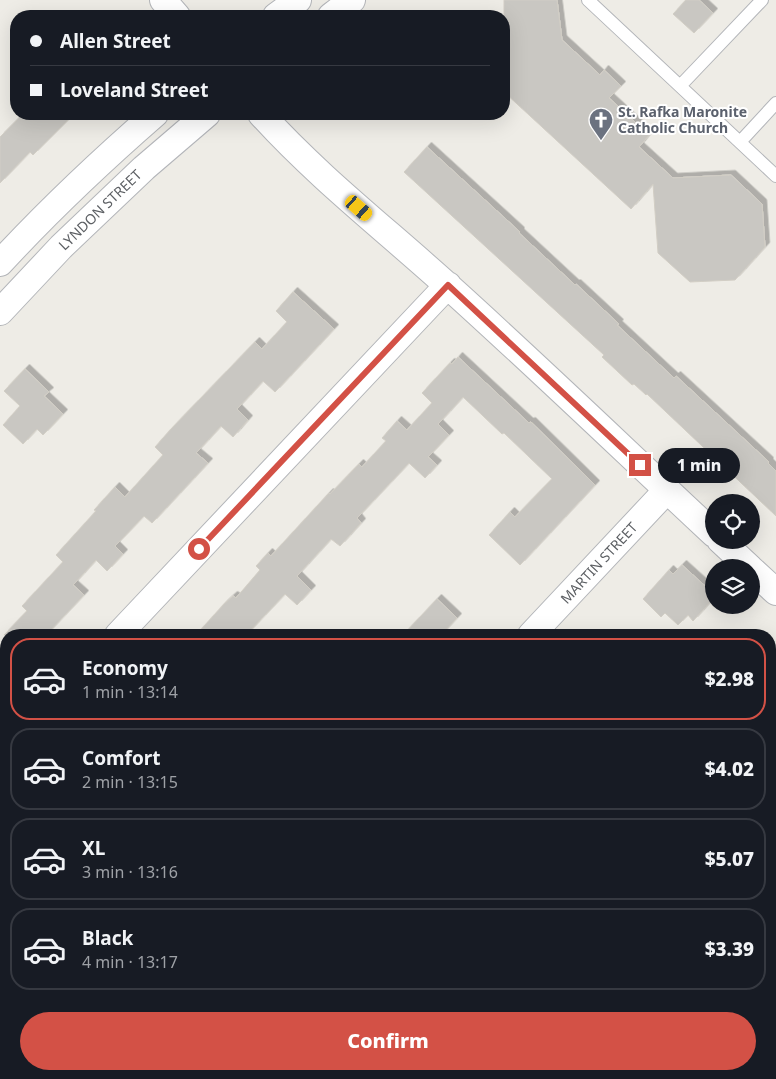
<!DOCTYPE html>
<html lang="en">
<head>
<meta charset="utf-8">
<style>
  :root { --surface:#171b24; --page:#20242c; --text:#f1f3f6; --muted:#9ea1a6; --line:#363941; --accent:#d35146 }
  body { margin:0; font-family:"Noto Sans",sans-serif; background:var(--page); color:var(--text); height:100vh; display:flex; flex-direction:column; font-size:19px; white-space:nowrap }
  * { box-sizing:border-box; margin:0 }
  p { font-size:16px; color:var(--muted) }
  .icon { flex:none; width:28px; height:28px; fill:none; stroke:currentColor; stroke-width:2; stroke-linecap:round; stroke-linejoin:round }
  .map { position:relative; flex:1; overflow:hidden }
  .drawer { position:absolute; left:0px; top:629px; width:776px; height:451px; display:flex; flex-direction:column; background:var(--surface); border-radius:20px 20px 0 0; box-shadow:0 5px 20px #0002 }
  .drawer>* { flex:none }
  .top-card { position:absolute; left:10px; top:10px; width:500px; height:110px; border-radius:20px; box-shadow:0 5px 20px #0002; display:grid; align-content:center; height:110px; padding:0 20px; background:var(--surface) }
  .buttons { position:absolute; left:705px; top:494px; display:grid; gap:10px }
  .buttons a { display:grid; place-items:center; width:55px; height:55px; border-radius:50%; background:var(--surface); box-shadow:0 5px 20px #0002; font-size:25px }
  .end { position:absolute; width:22px; height:22px; margin:-11px; border:6px solid #d35146; background:#fff; box-shadow:0 0 0 2px #fff }
  .from { border-radius:50% }
  .bubble { position:absolute; height:35px; border-radius:18px; background:var(--surface); box-shadow:0 5px 20px #0002; font-size:16px; font-weight:800; line-height:35px; text-align:center }
  .car { position:absolute; width:15px; height:30px; margin:-15px -8px; border-radius:6px; box-shadow:0 0 4px 1px #0007; background:linear-gradient(#f5c518 24%,#345 0 40%,#f5c518 0 76%,#345 0 86%,#f5c518 0) }
  .top-card b { display:flex; align-items:center; gap:18px; height:48px; font-size:19px }
  .top-card b+b { border-top:1px solid var(--line) }
  .top-card i { width:12px; height:12px; background:var(--text) }
  ul { padding:9px 0 0; list-style:none }
  li { display:flex; align-items:center; gap:15px; height:82px; margin:0 10px 8px; padding:0 10px; border:2px solid var(--line); border-radius:20px }
  li div { flex:1 }
  li b { display:block; font-size:19px }
  li em { font-style:normal; font-weight:800 }
  li.on { border-color:var(--accent) }
  li>.icon { width:45px; height:45px; stroke-width:1.5 }
  .cta { display:flex; gap:10px; margin-top:auto; padding:10px 20px }
  .cta a { flex:1; height:58px; border-radius:30px; background:var(--accent); color:#fff; font-size:20px; font-weight:800; line-height:58px; text-align:center }
  .map>svg:first-child { display:block }
  .building { fill:#c9c7c2; stroke:#d2cec5; filter:url(#shadow) }
  .lines { fill:none; stroke-linecap:round; stroke-linejoin:round }
  .lane-casing { stroke:#b3b5b9; stroke-width:14 }
  .street-casing { stroke:#b3b5b9; stroke-width:28 }
  .lane { stroke:#fff; stroke-width:12 }
  .street { stroke:#fff; stroke-width:26 }
  .route { stroke:#d35146; stroke-width:6 }
  .labels { text-anchor:middle; stroke-width:4; stroke-linejoin:round; paint-order:stroke }
  .worship-label { font-size:14px; font-weight:bold; fill:#5b616d; stroke:#fff; text-anchor:start }
  .street-label { font-size:14px; fill:#5d6064; stroke:#fff }
</style>
</head>
<body>
<div class="map">
<svg width="776" height="1079" viewBox="0 0 776 1079">
  <defs>
    <filter id="shadow"><feDropShadow dx="4.5" dy="-4.5" stdDeviation="0" flood-color="#0004"/></filter>
  </defs>
  <rect width="100%" height="100%" fill="#eeece6"/>
  <path class="building" d="M 504,0 L 557,0 L 562,40 L 600,75 L 604,70 L 621,86 L 609,98 L 649,135 L 639,147 L 673,178 L 731,175 L 762,204 L 765,247 L 735,280 L 690,282 L 658,253 L 653,184 L 631,209 L 504,92 Z
    M 686,0 L 699,0 L 713,13 L 694,33 L 673,14 Z
    M 23,114 L 74,114 L 33,155 L 30,152 L 0,183 L 0,137 Z
    M 427,147 L 520,232 L 519,233 L 575,285 L 576,284 L 619,324 L 617,325 L 674,378 L 676,376 L 769,462 L 768,463 L 776,471 L 776,516 L 647,394 L 646,395 L 634,384 L 632,385 L 602,357 L 604,355 L 404,172 Z
    M 293,292 L 334,329 L 275,392 L 263,381 L 237,409 L 248,420 L 233,437 L 221,426 L 196,453 L 208,463 L 152,523 L 144,516 L 115,546 L 123,554 L 107,571 L 96,560 L 73,585 L 84,595 L 46,635 L 4,635 L 27,611 L 22,606 L 63,562 L 56,555 L 96,511 L 94,510 L 115,487 L 125,497 L 163,455 L 155,447 L 171,429 L 255,342 L 262,349 L 287,322 L 276,311 Z
    M 458,357 L 529,423 L 531,422 L 595,485 L 520,565 L 489,535 L 510,512 L 515,517 L 552,479 L 504,433 L 502,434 L 463,397 L 438,424 L 449,435 L 428,457 L 437,465 L 425,478 L 409,463 L 357,518 L 361,523 L 340,546 L 331,539 L 297,576 L 311,590 L 297,605 L 285,594 L 246,635 L 196,635 L 224,604 L 233,596 L 236,598 L 260,570 L 256,566 L 268,553 L 271,556 L 329,493 L 330,494 L 359,464 L 362,467 L 386,441 L 382,438 L 397,421 L 407,430 L 432,403 L 422,393 L 450,363 L 452,364 Z
    M 25,369 L 49,392 L 44,396 L 63,414 L 43,435 L 37,429 L 23,444 L 3,425 L 20,406 L 4,391 Z
    M 682,565 L 714,594 L 714,598 L 693,621 L 688,615 L 678,625 L 665,613 L 661,617 L 643,599 L 669,570 L 673,574 Z
    M 437,599 L 457,618 L 441,635 L 403,635 Z"/>
  <g class="lines">
    <defs>
      <path id="lane" d="M 588,0 L 776,176
        M 680,86 L 762,0
        M 740,142 L 776,103"/>
      <path id="street" d="M 163,0 L 177,16
        M 276,16 L 298,0
        M 331,16 L 352,0
        M 261,114 C 318,177 385,229 448,286 C 538,367 625,451 714,534
        M 0,263 C 49,210 101,161 155,114
        M 0,312 L 61,247 L 144,168 L 207,114
        M 720,540 L 750,568
        M 751,569 L 776,592
        M 118,635 L 448,285
        M 531,635 L 667,490
        M 0,760 L 6,754
        M 770,828 L 776,821
        M 113,1079 L 118,1074
        M 533,1079 L 538,1074"/>
    </defs>
    <use href="#lane" class="lane-casing"/>
    <use href="#street" class="street-casing"/>
    <use href="#lane" class="lane"/>
    <use href="#street" class="street"/>
  </g>
  <g class="lines">
    <path class="route" d="M 199,549 L 448,285 L 640,465"/>
  </g>
  <defs>
    <symbol id="church-pin" viewBox="-11 -11 22 30"><path d="M0 17L-7.5 6A9.5 9.5 0 1 1 7.5 6Z" fill="#6b7280" stroke="#fff"/><path d="M-1.2-6h2.4v3.5h3.3v2.4h-3.3V6h-2.4V-.1h-3.3v-2.4h3.3Z" fill="#fff"/></symbol>
  </defs>
  <g fill-rule="evenodd">
    <use href="#church-pin" x="587" y="106" width="28" height="38"/>
  </g>
  <g class="labels">
    <g class="worship-label">
      <text x="618" y="117">St. Rafka Maronite<tspan x="618" dy="16">Catholic Church</tspan></text>
    </g>
    <g class="street-label">
      <text transform="translate(100 210) rotate(-44)" y="5">LYNDON STREET</text>
      <text transform="translate(599 563) rotate(-47)" y="5">MARTIN STREET</text>
    </g>
  </g>
</svg>
<div class="buttons">
<a><svg class="icon" aria-label="locate" viewBox="0 0 24 24"><circle cx="12" cy="12" r="6"/><path d="M12 2v4M12 18v4M2 12h4M18 12h4"/></svg></a>
<a><svg class="icon" aria-label="layers" viewBox="0 0 24 24"><path d="M12 4l9 5-9 5-9-5zM3 14l9 5 9-5"/></svg></a>
</div>
<i class="end from" style="left:199px;top:549px"></i>
<i class="end" style="left:640px;top:465px"></i>
<div class="bubble" style="left:658px;top:448px;width:82px">1 min</div>
<i class="car" style="left:359px;top:208px;rotate:131deg"></i>
<div class="top-card">
<b><i class="from"></i>Allen Street</b>
<b><i></i>Loveland Street</b>
</div>
<section class="drawer">
<ul>
<li class="on"><svg class="icon" aria-label="car" viewBox="0 0 24 24"><path d="M5 17H2v-5l4-1 3-4h7l3 4 3 1v5h-3M9 17h6M6 11h13"/><circle cx="7" cy="17" r="2"/><circle cx="17" cy="17" r="2"/></svg><div><b>Economy</b><p>1 min · 13:14</p></div><em>$2.98</em></li>
<li><svg class="icon" aria-label="car" viewBox="0 0 24 24"><path d="M5 17H2v-5l4-1 3-4h7l3 4 3 1v5h-3M9 17h6M6 11h13"/><circle cx="7" cy="17" r="2"/><circle cx="17" cy="17" r="2"/></svg><div><b>Comfort</b><p>2 min · 13:15</p></div><em>$4.02</em></li>
<li><svg class="icon" aria-label="car" viewBox="0 0 24 24"><path d="M5 17H2v-5l4-1 3-4h7l3 4 3 1v5h-3M9 17h6M6 11h13"/><circle cx="7" cy="17" r="2"/><circle cx="17" cy="17" r="2"/></svg><div><b>XL</b><p>3 min · 13:16</p></div><em>$5.07</em></li>
<li><svg class="icon" aria-label="car" viewBox="0 0 24 24"><path d="M5 17H2v-5l4-1 3-4h7l3 4 3 1v5h-3M9 17h6M6 11h13"/><circle cx="7" cy="17" r="2"/><circle cx="17" cy="17" r="2"/></svg><div><b>Black</b><p>4 min · 13:17</p></div><em>$3.39</em></li>
</ul>
<div class="cta"><a>Confirm</a></div>
</section>
</div>
</body>
</html>
